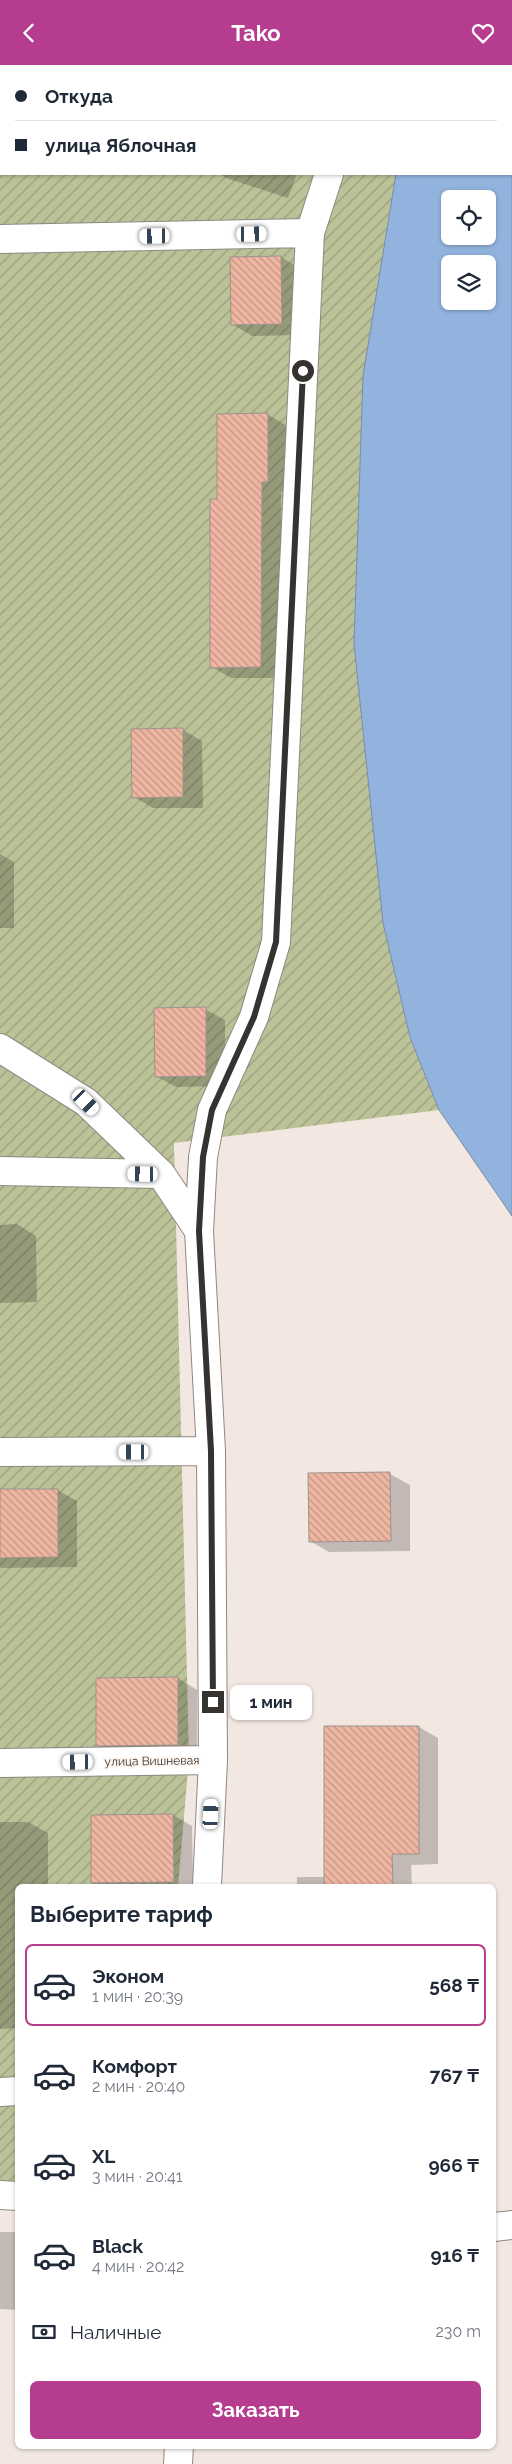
<!DOCTYPE html>
<html lang="ru">
<head>
<meta charset="utf-8">
<style>
  :root { --surface:#fff; --page:#f6f6f7; --text:#1f2937; --muted:#747a83; --line:#e0e1e3; --accent:#b63c8f }
  body { margin:0; font-family:Raleway,sans-serif; background:var(--page); color:var(--text); height:100vh; display:flex; flex-direction:column; font-size:19px; white-space:nowrap }
  * { box-sizing:border-box; margin:0 }
  p { font-size:16px; color:var(--muted) }
  .icon { flex:none; width:28px; height:28px; fill:none; stroke:currentColor; stroke-width:2; stroke-linecap:round; stroke-linejoin:round }
  .map { position:relative; flex:1; overflow:hidden }
  .side { position:absolute; left:15px; top:1819px; width:481px; height:565px; display:flex; flex-direction:column; background:var(--surface); border-radius:8px; box-shadow:0 1px 4px #0004 }
  .side>* { flex:none }
  .top-card { position:absolute; left:0px; top:0px; width:512px; height:110px; box-shadow:0 1px 4px #0004; display:grid; align-content:center; height:110px; padding:0 15px; background:var(--surface) }
  .controls { position:absolute; left:441px; top:125px; display:grid; gap:10px }
  .controls a { display:grid; place-items:center; width:55px; height:55px; border-radius:8px; background:var(--surface); box-shadow:0 1px 4px #0004; font-size:25px }
  .end { position:absolute; width:22px; height:22px; margin:-11px; border:6px solid #36322f; background:#fff; box-shadow:0 0 0 2px #fff }
  .from { border-radius:50% }
  .bubble { position:absolute; height:35px; border-radius:8px; background:var(--surface); box-shadow:0 1px 4px #0004; font-size:16px; font-weight:700; line-height:35px; text-align:center }
  .car { position:absolute; width:15px; height:30px; margin:-15px -8px; border-radius:6px; box-shadow:0 0 4px 1px #0007; background:linear-gradient(#fff 24%,#345 0 40%,#fff 0 76%,#345 0 86%,#fff 0) }
  .top-card b { display:flex; align-items:center; gap:18px; height:48px; font-size:19px }
  .top-card b+b { border-top:1px solid var(--line) }
  .top-card i { width:12px; height:12px; background:var(--text) }
  ul { padding:0; list-style:none }
  li { display:flex; align-items:center; gap:15px; height:82px; margin:0 10px 8px; padding:0 5px; border:2px solid transparent; border-radius:8px }
  li div { flex:1 }
  li b { display:block; font-size:19px }
  li em { font-style:normal; font-weight:700 }
  li.on { border-color:var(--accent) }
  li>.icon { width:45px; height:45px; stroke-width:1.5 }
  h2 { padding:0 15px; font-size:22px; line-height:60px }
  .pay { display:flex; align-items:center; gap:12px; height:55px; padding:0 15px; font-size:19px }
  .pay p { margin-inline-start:auto }
  .primary-button { display:flex; gap:10px; margin-top:auto; padding:10px 15px }
  .primary-button a { flex:1; height:58px; border-radius:8px; background:var(--accent); color:#fff; font-size:20px; font-weight:700; line-height:58px; text-align:center }
  header { display:flex; justify-content:space-between; align-items:center; height:65px; padding:0 15px; background:var(--accent); color:#fff; font-size:22px; font-weight:700 }
  .map>svg:first-child { display:block }
  .garden { fill:url(#garden-furrows) }
  .water { fill:#91b3dd; stroke:#768ca9; fill-rule:evenodd }
  .shadow { fill:#0003 }
  .building { fill:url(#building-back-hatch); stroke:#9d928e }
  .lines { fill:none; stroke-linecap:round; stroke-linejoin:round }
  .minor-casing { stroke:#918781; stroke-width:30 }
  .minor { stroke:#fff; stroke-width:28 }
  .route { stroke:#36322f; stroke-width:6 }
  .labels { text-anchor:middle; stroke-width:4; stroke-linejoin:round; paint-order:stroke }
  .street-label { font-size:12px; fill:#36322f; stroke:#fef6f0 }
</style>
</head>
<body>
<header><svg class="icon" aria-label="back" viewBox="0 0 24 24"><path d="M15 5l-7 7 7 7"/></svg>Tako<svg class="icon" aria-label="heart" viewBox="0 0 24 24"><path d="M12 20l-8-8c-3-5 5-10 8-4 3-6 11-1 8 4z"/></svg></header>
<div class="map">
<svg width="512" height="2399" viewBox="0 0 512 2399">
  <defs>
    <pattern id="garden-furrows" width="10" height="10" patternUnits="userSpaceOnUse" patternTransform="scale(1.25)"><rect width="10" height="10" fill="#bbc298"/><path d="M-1 1l2-2M0 10L10 0M9 11l2-2" fill="none" stroke="#999e7c"/></pattern>
    <pattern id="building-back-hatch" width="6" height="6" patternUnits="userSpaceOnUse" patternTransform="scale(1.25)"><rect width="6" height="6" fill="#efb6a2"/><path d="M-1 5l2 2M0 0l6 6M5-1l2 2" fill="none" stroke="#c29584"/></pattern>
  </defs>
  <rect width="100%" height="100%" fill="#f3e8e1"/>
  <path class="garden" d="M 0,0 L 424,0 L 1,1 L 1,109 L 396,109 L 363,311 L 354,579 L 383,858 L 410,972 L 439,1045 L 174,1078 L 189,1694 L 178,1821 L 18,1821 L 17,2123 L 0,2124 Z"/>
  <path class="water" d="M 424,0 L 512,0 L 512,1151 L 439,1045 L 410,972 L 383,858 L 354,579 L 363,311 L 396,109 L 511,109 L 511,1 ZM 450,134 L 488,134 L 488,171 L 450,171 ZM 450,199 L 488,199 L 488,236 L 450,236 Z"/>
  <path class="shadow" d="M 258,0 L 347,0 L 258,1 Z
    M 219,109 L 297,109 L 288,133 L 229,114 Z
    M 281,192 L 301,204 L 301,270 L 252,271 L 232,259 L 232,193 Z
    M 267,349 L 287,361 L 287,427 L 281,427 L 281,613 L 231,613 L 212,602 L 218,436 Z
    M 183,665 L 202,676 L 203,743 L 153,743 L 134,732 Z
    M 0,789 L 14,797 L 14,863 L 0,863 Z
    M 205,944 L 225,955 L 225,1021 L 176,1022 L 156,1011 Z
    M 17,1159 L 36,1171 L 37,1237 L 0,1238 L 0,1160 Z
    M 309,1409 L 390,1409 L 410,1420 L 410,1486 L 329,1487 L 310,1476 Z
    M 0,1425 L 57,1425 L 77,1436 L 77,1502 L 0,1503 Z
    M 178,1613 L 197,1625 L 197,1690 L 117,1692 L 97,1680 Z
    M 419,1662 L 438,1673 L 438,1799 L 411,1800 L 412,1821 L 297,1821 L 297,1812 L 325,1812 Z
    M 173,1750 L 192,1761 L 193,1821 L 99,1821 L 93,1817 Z
    M 0,1757 L 28,1757 L 48,1768 L 48,1821 L 18,1821 L 18,1963 L 0,1964 Z
    M 0,2167 L 18,2167 L 18,2245 L 0,2244 Z"/>
  <path class="building" d="M 281,191 L 282,259 L 231,260 L 230,192 Z
    M 268,348 L 268,417 L 262,417 L 261,602 L 210,603 L 210,434 L 217,434 L 217,349 Z
    M 183,663 L 183,732 L 132,733 L 131,664 Z
    M 206,942 L 206,1011 L 155,1012 L 154,943 Z
    M 390,1407 L 391,1476 L 309,1477 L 308,1408 Z
    M 0,1424 L 58,1424 L 58,1492 L 0,1493 Z
    M 178,1612 L 178,1680 L 96,1681 L 96,1613 Z
    M 324,1661 L 419,1661 L 419,1789 L 392,1789 L 393,1821 L 324,1821 Z
    M 173,1749 L 174,1817 L 91,1818 L 91,1750 Z"/>
  <g class="lines">
    <defs>
      <path id="minor" d="M 364,1 L 365,0
        M 0,174 L 310,168
        M 0,983 L 86,1037 L 161,1109 L 199,1166
        M 0,1106 L 161,1109
        M 0,1387 L 211,1386
        M 0,1698 L 213,1695
        M 207,1821 L 213,1695 L 211,1386 L 199,1166 L 203,1092 L 212,1045 L 254,952 L 276,877 L 310,168 L 329,109
        M 0,2027 L 18,2026
        M 0,2130 L 18,2131
        M 494,2162 L 512,2160
        M 178,2399 L 179,2381"/>
    </defs>
    <use href="#minor" class="minor-casing"/>
    <use href="#minor" class="minor"/>
  </g>
  <g class="lines">
    <path class="route" d="M 213,1637 L 211,1386 L 199,1166 L 203,1092 L 212,1045 L 254,952 L 276,877 L 303,306"/>
  </g>
  <g class="labels">
    <g class="street-label">
      <text transform="translate(152 1696) rotate(-1)" y="4">улица Вишневая</text>
    </g>
  </g>
</svg>
<div class="controls">
<a><svg class="icon" aria-label="locate" viewBox="0 0 24 24"><circle cx="12" cy="12" r="6"/><path d="M12 2v4M12 18v4M2 12h4M18 12h4"/></svg></a>
<a><svg class="icon" aria-label="layers" viewBox="0 0 24 24"><path d="M12 4l9 5-9 5-9-5zM3 14l9 5 9-5"/></svg></a>
</div>
<i class="end from" style="left:303px;top:306px"></i>
<i class="end" style="left:213px;top:1637px"></i>
<div class="bubble" style="left:230px;top:1620px;width:82px">1 мин</div>
<i class="car" style="left:252px;top:169px;rotate:89deg"></i>
<i class="car" style="left:155px;top:171px;rotate:269deg"></i>
<i class="car" style="left:86px;top:1037px;rotate:135deg"></i>
<i class="car" style="left:143px;top:1109px;rotate:271deg"></i>
<i class="car" style="left:134px;top:1387px;rotate:270deg"></i>
<i class="car" style="left:78px;top:1697px;rotate:269deg"></i>
<i class="car" style="left:211px;top:1749px;rotate:3deg"></i>
<div class="top-card">
<b><i class="from"></i>Откуда</b>
<b><i></i>улица Яблочная</b>
</div>
<section class="side">
<h2>Выберите тариф</h2>
<ul>
<li class="on"><svg class="icon" aria-label="car" viewBox="0 0 24 24"><path d="M5 17H2v-5l4-1 3-4h7l3 4 3 1v5h-3M9 17h6M6 11h13"/><circle cx="7" cy="17" r="2"/><circle cx="17" cy="17" r="2"/></svg><div><b>Эконом</b><p>1 мин · 20:39</p></div><em>568 ₸</em></li>
<li><svg class="icon" aria-label="car" viewBox="0 0 24 24"><path d="M5 17H2v-5l4-1 3-4h7l3 4 3 1v5h-3M9 17h6M6 11h13"/><circle cx="7" cy="17" r="2"/><circle cx="17" cy="17" r="2"/></svg><div><b>Комфорт</b><p>2 мин · 20:40</p></div><em>767 ₸</em></li>
<li><svg class="icon" aria-label="car" viewBox="0 0 24 24"><path d="M5 17H2v-5l4-1 3-4h7l3 4 3 1v5h-3M9 17h6M6 11h13"/><circle cx="7" cy="17" r="2"/><circle cx="17" cy="17" r="2"/></svg><div><b>XL</b><p>3 мин · 20:41</p></div><em>966 ₸</em></li>
<li><svg class="icon" aria-label="car" viewBox="0 0 24 24"><path d="M5 17H2v-5l4-1 3-4h7l3 4 3 1v5h-3M9 17h6M6 11h13"/><circle cx="7" cy="17" r="2"/><circle cx="17" cy="17" r="2"/></svg><div><b>Black</b><p>4 мин · 20:42</p></div><em>916 ₸</em></li>
</ul>
<div class="pay"><svg class="icon" aria-label="cash" viewBox="0 0 24 24"><path d="M3 7h18v10H3z"/><circle cx="12" cy="12" r="2"/></svg>Наличные<p>230 m</p></div>
<div class="primary-button"><a>Заказать</a></div>
</section>
</div>
</body>
</html>
